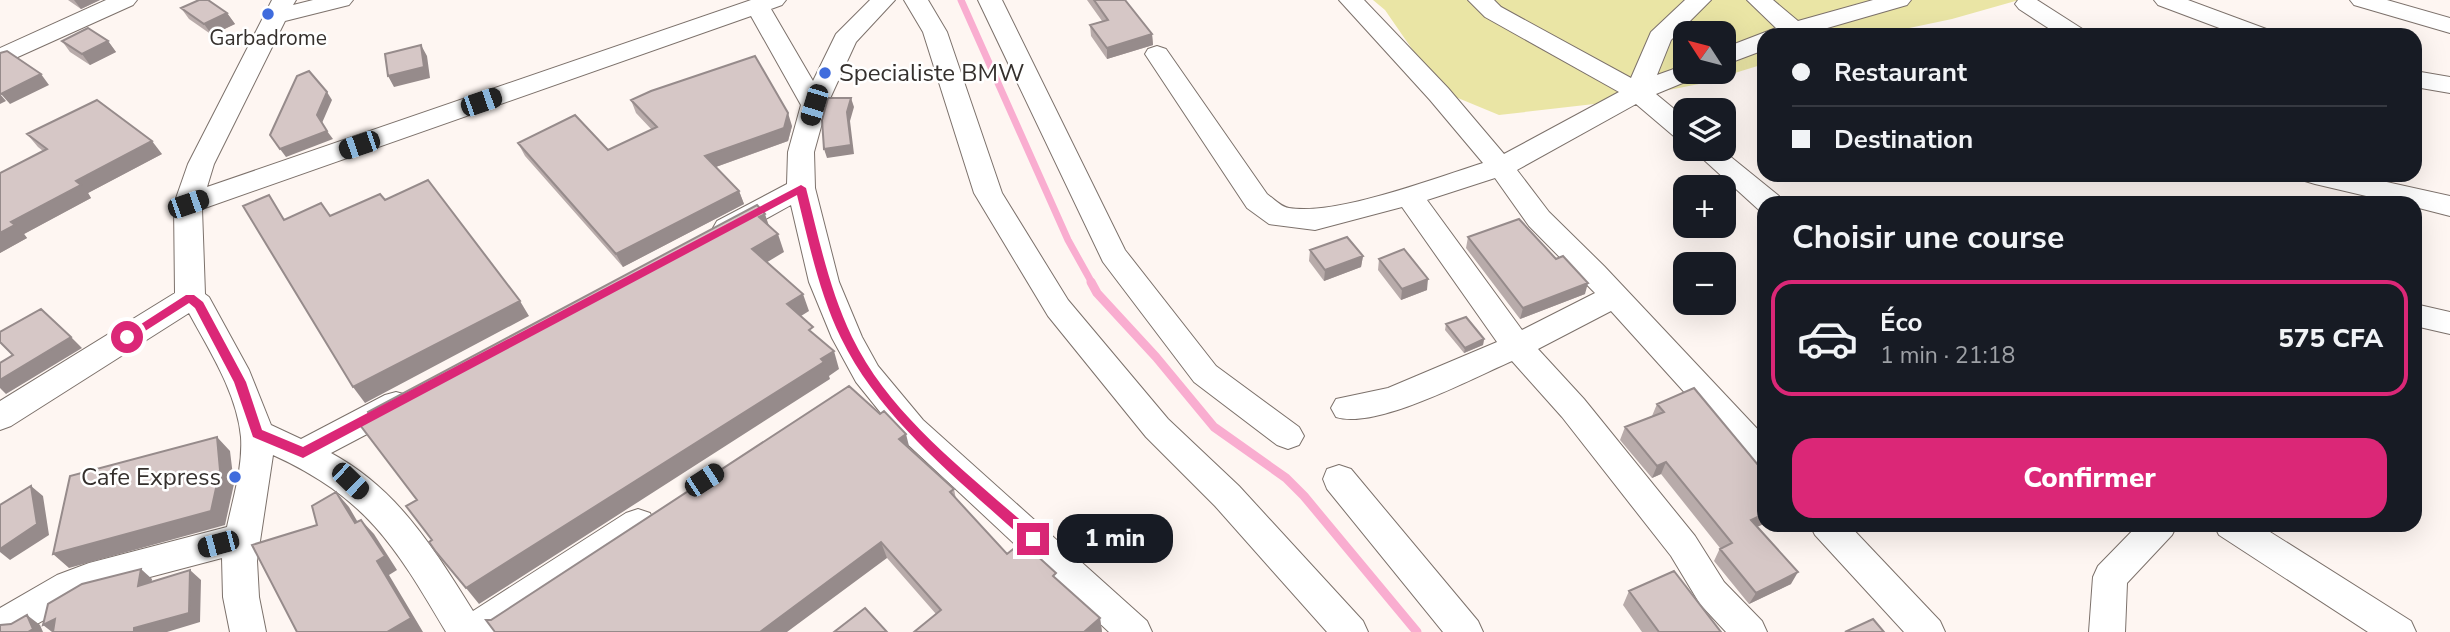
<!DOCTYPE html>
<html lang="fr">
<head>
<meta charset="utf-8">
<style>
  :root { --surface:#171b24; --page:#20242c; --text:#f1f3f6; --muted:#9ea1a6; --line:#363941; --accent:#db2777 }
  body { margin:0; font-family:"Nunito Sans",sans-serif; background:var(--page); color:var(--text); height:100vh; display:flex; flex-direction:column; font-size:26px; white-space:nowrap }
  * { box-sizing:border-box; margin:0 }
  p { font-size:23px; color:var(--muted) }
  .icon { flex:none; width:38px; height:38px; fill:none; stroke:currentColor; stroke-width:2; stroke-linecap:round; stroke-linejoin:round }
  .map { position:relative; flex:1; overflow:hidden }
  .sheet { position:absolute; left:1757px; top:196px; width:665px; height:336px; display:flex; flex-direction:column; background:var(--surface); border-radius:21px; box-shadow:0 7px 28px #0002 }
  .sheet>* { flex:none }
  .banner { position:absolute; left:1757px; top:28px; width:665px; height:154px; border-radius:21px; box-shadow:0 7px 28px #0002; display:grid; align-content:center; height:154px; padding:0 35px; background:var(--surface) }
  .needle { width:46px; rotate:306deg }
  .buttons { position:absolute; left:1673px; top:21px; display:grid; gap:14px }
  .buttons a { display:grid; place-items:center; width:63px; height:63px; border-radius:14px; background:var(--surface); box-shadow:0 7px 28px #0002; font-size:35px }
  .end { position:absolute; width:32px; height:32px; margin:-16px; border:9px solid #db2777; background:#fff; box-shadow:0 0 0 4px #fff }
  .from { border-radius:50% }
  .bubble { position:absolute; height:49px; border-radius:21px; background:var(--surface); box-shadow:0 7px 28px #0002; font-size:23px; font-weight:800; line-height:49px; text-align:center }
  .car { position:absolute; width:21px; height:42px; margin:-21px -10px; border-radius:9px; box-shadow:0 0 5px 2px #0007; background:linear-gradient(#222 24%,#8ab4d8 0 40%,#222 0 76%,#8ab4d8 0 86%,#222 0) }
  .banner b { display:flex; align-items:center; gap:24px; height:66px; font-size:26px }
  .banner b+b { border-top:2px solid var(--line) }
  .banner i { width:18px; height:18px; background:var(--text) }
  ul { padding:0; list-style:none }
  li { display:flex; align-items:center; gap:21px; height:116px; margin:0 14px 10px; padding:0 21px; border:4px solid transparent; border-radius:21px }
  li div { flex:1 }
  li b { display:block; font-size:26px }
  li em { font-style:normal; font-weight:800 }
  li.selected { border-color:var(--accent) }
  li>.icon { width:63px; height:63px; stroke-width:1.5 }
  h2 { padding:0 35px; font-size:32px; line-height:84px }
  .cta { display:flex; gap:14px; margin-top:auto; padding:14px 35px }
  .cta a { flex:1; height:80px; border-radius:21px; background:var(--accent); color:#fff; font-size:28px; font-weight:800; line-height:80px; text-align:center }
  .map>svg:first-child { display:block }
  .green { fill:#eae5a5; fill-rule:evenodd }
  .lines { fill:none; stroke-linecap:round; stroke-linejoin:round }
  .stream-far1 { stroke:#f9add0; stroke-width:7 }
  .stream { stroke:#f9add0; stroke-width:9 }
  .minor-casing { stroke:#7c716b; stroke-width:2 }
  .minor { fill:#fff; fill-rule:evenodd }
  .wall { fill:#b8abaa }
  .shaded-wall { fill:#968b8b }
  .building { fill:#d6c7c6; stroke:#968b8b; stroke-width:2 }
  .route { fill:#db2777 }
  .poi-dot { fill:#3f6cdd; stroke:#fff; stroke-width:2.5 }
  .labels { text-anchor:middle; stroke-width:5; stroke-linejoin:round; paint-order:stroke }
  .far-poi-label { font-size:21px; fill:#35302d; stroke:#fff }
  .poi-label { font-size:24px; fill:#35302d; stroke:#fff; text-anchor:start }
</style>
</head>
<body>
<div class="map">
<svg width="2450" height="632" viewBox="0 0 2450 632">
  <rect width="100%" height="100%" fill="#fef6f2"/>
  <path class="green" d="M 1373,0 L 2019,0 L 1952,19 L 1876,35 L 1764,35 L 1764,64 L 1699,84 L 1603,103 L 1499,115 L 1441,91 L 1385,10 ZM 1685,33 L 1724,33 L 1724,72 L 1685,72 Z"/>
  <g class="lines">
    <path class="stream-far1" d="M 961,0 L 1068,240 L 1092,283"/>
    <path class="stream" d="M 1091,282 L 1097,293 L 1156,357 L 1214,427 L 1286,478 L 1304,496 L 1417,632"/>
    <defs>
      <path id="minor" d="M 106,0 L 137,0 L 133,5 L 0,65 L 0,48 Z
        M 272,0 L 296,0 L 293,5 L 313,0 L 353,0 L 349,5 L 285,21 L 214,164 L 207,187 L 751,0 L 786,0 L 782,5 L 771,9 L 813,81 L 836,34 L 870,0 L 895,0 L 856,42 L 827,105 L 814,152 L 815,188 L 839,282 L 862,337 L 878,366 L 923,420 L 1147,621 L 1152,632 L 1109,632 L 901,438 L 856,382 L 832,338 L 809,282 L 791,205 L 737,235 L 727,238 L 717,235 L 713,228 L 717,221 L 787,184 L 788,152 L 801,105 L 751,16 L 202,209 L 205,294 L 209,297 L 249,370 L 271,425 L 301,439 L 385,395 L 396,392 L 407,395 L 412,404 L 407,413 L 331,453 C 398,489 434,549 473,611 L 626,513 L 638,509 L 650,513 L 655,523 L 650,533 L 501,632 L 446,632 C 395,546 367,498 273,455 L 257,561 L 259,597 L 266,632 L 230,632 L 223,597 L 222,558 L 93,592 L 23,632 L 0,632 L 0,608 L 57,575 L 89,563 L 227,527 C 233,498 243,467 241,437 C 237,393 209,350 189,313 L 11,426 L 0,430 L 0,401 L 175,293 L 174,204 L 188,164 Z
        M 904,0 L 928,0 L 947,32 L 1002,193 L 1068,300 L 1168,419 L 1239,486 L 1363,621 L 1368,632 L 1327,632 L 1215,506 L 1146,437 L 1048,316 L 974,193 L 923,32 Z
        M 978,0 L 1002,0 L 1125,250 L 1216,366 L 1299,427 L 1304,436 L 1299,445 L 1288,449 L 1277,445 L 1194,382 L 1103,262 Z
        M 1339,0 L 1364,0 L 1448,88 L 1504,154 L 1619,92 L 1485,17 L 1468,0 L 1494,0 L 1501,7 L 1631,78 L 1651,32 L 1685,0 L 1711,0 L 1671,40 L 1657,75 L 1685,65 L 1685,72 L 1700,72 L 1697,77 L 1656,94 L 1685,118 L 1685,140 L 1676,138 L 1636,104 L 1517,170 L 1549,212 L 1604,266 L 1764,436 L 1764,471 L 1752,467 L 1611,311 L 1538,349 L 1584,399 L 1695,536 L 1724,582 L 1762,621 L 1767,632 L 1726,632 L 1700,604 L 1671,556 L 1562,417 L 1512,361 C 1473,378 1376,430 1336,417 L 1331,408 L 1336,399 L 1388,388 L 1497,342 L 1402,207 L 1315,230 L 1269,224 L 1247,208 L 1145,54 L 1148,49 L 1157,46 L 1166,49 L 1267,194 C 1274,199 1281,207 1289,208 C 1336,216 1435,178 1483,163 L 1430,100 ZM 1495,178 L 1529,226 L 1595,293 L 1522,330 L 1427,200 Z
        M 1747,0 L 1773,0 L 1798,21 L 1873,0 L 1911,0 L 1907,5 L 1803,35 L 1764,35 L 1764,50 L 1724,65 L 1724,48 L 1776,28 Z
        M 2018,0 L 2037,0 L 2084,30 L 2087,35 L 2059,35 L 2019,9 L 2015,4 Z
        M 2154,0 L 2188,0 L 2269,30 L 2272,35 L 2238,35 L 2158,5 Z
        M 2350,0 L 2387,0 L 2450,18 L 2450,33 L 2354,5 Z
        M 2415,71 L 2450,77 L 2450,93 L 2415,87 Z
        M 1692,149 L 1721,149 L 1779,196 L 1783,203 L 1764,203 L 1764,211 L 1759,210 Z
        M 2302,175 L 2355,175 L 2450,196 L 2450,216 L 2415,207 L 2415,203 L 2396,203 L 2315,184 L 2305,181 Z
        M 2415,304 L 2450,312 L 2450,334 L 2415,326 Z
        M 1339,465 L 1351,469 L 1478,621 L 1483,632 L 1443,632 L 1327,489 L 1323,479 L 1327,469 Z
        M 1810,525 L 1849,525 L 1940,621 L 1945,632 L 1904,632 L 1815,535 Z
        M 2138,525 L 2177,525 L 2172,535 L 2127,583 L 2125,632 L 2089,632 L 2093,577 L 2098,566 Z
        M 2214,525 L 2259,525 L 2411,621 L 2416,632 L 2368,632 L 2219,535 Z"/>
    </defs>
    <use href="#minor" class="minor-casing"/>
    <use href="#minor" class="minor"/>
  </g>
  <path class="wall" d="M 68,0 L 100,0 L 81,9 Z
    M 1087,0 L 1125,0 L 1152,34 L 1153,45 L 1107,59 L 1091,36 L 1090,25 L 1102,21 Z
    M 181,8 L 227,13 L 235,24 L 212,35 L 189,19 Z
    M 62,41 L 108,41 L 116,52 L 90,65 L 70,52 Z
    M 631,100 L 792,126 L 788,141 L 716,167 L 739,191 L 744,204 L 623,267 L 525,156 L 518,143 L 608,150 L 652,130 L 636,113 Z
    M 27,134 L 162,154 L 88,193 L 91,198 L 24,234 L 27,238 L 0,253 L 0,173 L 43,151 L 38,147 Z
    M 1468,237 L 1585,294 L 1520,319 L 1466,248 Z
    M 1310,250 L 1363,256 L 1361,267 L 1324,281 L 1309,261 Z
    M 1379,259 L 1427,290 L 1401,300 L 1378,270 Z
    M 1446,324 L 1484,339 L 1483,345 L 1464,353 L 1445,330 Z
    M 1657,404 L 1764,472 L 1764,524 L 1757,526 L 1791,584 L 1749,604 L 1714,561 L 1720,548 L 1661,474 L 1652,478 L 1620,440 L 1625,427 L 1652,416 Z
    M 910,448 L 954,489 L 956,499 L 1007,554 L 1057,580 L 1100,618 L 1102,632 L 914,632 L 936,614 L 887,558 L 491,620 Z
    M 1629,591 L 1721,632 L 1642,632 L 1623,605 Z"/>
  <path class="shaded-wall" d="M 74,0 L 100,0 L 81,9 Z
    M 227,13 L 235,24 L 212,35 L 204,24 Z
    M 1152,34 L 1153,45 L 1107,59 L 1107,48 Z
    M 108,41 L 116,52 L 90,65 L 82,54 Z
    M 421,45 L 427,56 L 430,78 L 394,87 L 388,76 Z
    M 41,74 L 49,85 L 10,104 L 1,94 Z
    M 327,92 L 332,100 L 322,123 L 317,115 Z
    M 0,94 L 6,101 L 0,104 Z
    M 851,98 L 854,107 L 850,121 L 854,154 L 827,158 L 824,149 L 847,112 Z
    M 788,113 L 792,126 L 788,141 L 710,169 L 705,156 Z
    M 327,131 L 333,139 L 286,157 L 280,149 Z
    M 152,141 L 162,154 L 88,193 L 91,198 L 24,234 L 27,238 L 0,253 L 0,233 L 11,222 L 76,181 Z
    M 739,191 L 744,204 L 623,267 L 616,254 Z
    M 765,214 L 771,232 L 759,217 Z
    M 778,234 L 784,252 L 759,267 L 752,249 Z
    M 1363,256 L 1361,267 L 1324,281 L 1325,270 Z
    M 1428,279 L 1427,290 L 1401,300 L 1402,289 Z
    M 1588,283 L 1585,294 L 1520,319 L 1523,308 Z
    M 803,294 L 809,311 L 793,321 L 787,304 Z
    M 520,301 L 529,316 L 365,403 L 353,387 Z
    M 71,337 L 82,348 L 6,394 L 0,388 L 0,380 Z
    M 1484,339 L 1483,345 L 1464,353 L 1465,348 Z
    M 834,351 L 839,369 L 829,376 L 830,379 L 479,604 L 466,588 Z
    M 906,434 L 910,450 L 899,439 Z
    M 217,437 L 230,451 L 234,484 L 225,525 L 69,568 L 53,554 Z
    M 1666,462 L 1661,474 L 1652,478 L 1657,466 Z
    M 31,486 L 43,496 L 49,535 L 10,560 L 0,552 L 0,549 Z
    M 336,492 L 349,507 L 367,538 L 355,523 Z
    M 1764,514 L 1764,524 L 1745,532 L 1751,520 Z
    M 361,520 L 374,534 L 397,570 L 389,575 L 423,632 L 387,632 L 377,561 Z
    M 881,542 L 887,558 L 787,632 L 760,632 Z
    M 141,569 L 152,579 L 150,596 L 138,586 Z
    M 190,570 L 201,580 L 200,622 L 167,632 L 134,632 L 134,628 Z
    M 1798,572 L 1791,584 L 1749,604 L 1756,593 Z
    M 27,615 L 40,625 L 43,632 L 28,632 Z
    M 1100,618 L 1102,632 L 1084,632 Z
    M 55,619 L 62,632 L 52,632 L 43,625 Z"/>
  <path class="building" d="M 199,0 L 208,0 L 227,13 L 204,24 L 181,8 Z
    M 1094,0 L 1125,0 L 1152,34 L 1107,48 L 1090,25 L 1108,20 Z
    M 88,28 L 108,41 L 82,54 L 62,41 Z
    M 421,45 L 424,67 L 388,76 L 385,54 Z
    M 7,51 L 41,74 L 1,94 L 0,93 L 0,53 Z
    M 755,56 L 788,113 L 784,128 L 705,156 L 739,191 L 616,254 L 518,143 L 575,115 L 608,150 L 657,127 L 631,100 L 651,91 Z
    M 309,71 L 327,92 L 317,115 L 327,131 L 280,149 L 270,135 L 297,76 Z
    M 828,98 L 851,98 L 847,112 L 851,145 L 824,149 L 822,120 Z
    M 97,100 L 152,141 L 76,181 L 81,185 L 11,222 L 15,225 L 0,233 L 0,173 L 47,149 L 27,134 Z
    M 428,180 L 520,301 L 353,387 L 243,206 L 269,195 L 284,220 L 321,203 L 330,216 L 380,194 L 385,200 Z
    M 757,205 L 765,214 L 759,217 L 778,234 L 752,249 L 803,294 L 787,304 L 813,327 L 809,330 L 834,351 L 821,359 L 824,362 L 466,588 L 436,552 L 429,542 L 432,540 L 406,506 L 417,500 L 357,421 L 369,414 L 368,412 Z
    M 1519,219 L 1556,259 L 1563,256 L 1588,283 L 1523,308 L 1468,237 Z
    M 1347,237 L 1363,256 L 1325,270 L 1310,250 Z
    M 1404,249 L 1428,279 L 1402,289 L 1379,259 Z
    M 41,309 L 71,337 L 0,380 L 0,363 L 13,355 L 0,342 L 0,332 Z
    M 1466,317 L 1484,339 L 1465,348 L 1446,324 Z
    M 849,386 L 880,414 L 884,411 L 906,434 L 899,439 L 954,489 L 950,492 L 1007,554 L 1022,542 L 1056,573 L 1053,576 L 1100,618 L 1084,632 L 914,632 L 941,610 L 881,542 L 760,632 L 495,632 L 486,620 L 491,620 Z
    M 1694,388 L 1764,472 L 1764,514 L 1751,520 L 1798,572 L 1756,593 L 1720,549 L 1732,543 L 1666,462 L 1657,466 L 1625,427 L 1664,412 L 1657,404 Z
    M 217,437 L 220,470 L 211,511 L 53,554 L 70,476 Z
    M 31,486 L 37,524 L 0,549 L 0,505 Z
    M 336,492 L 355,523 L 361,520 L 385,556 L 377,561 L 411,618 L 387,632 L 297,632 L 252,545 L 317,525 L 312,506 Z
    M 141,569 L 138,586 L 190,570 L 189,613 L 134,628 L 134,632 L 53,632 L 55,619 L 43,625 L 48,604 L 82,584 Z
    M 1674,571 L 1721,632 L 1659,632 L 1629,591 Z
    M 865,608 L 887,632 L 834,632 Z
    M 27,615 L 33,629 L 28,632 L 0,632 L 0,625 L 11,624 Z
    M 1873,619 L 1884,632 L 1845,632 Z"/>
  <path class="route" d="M 801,185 L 806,188 C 819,239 829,289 852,337 C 891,418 972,476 1037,535 L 1037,543 L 1028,543 C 961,481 882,422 841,338 C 819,293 809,243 797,195 L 303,458 L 253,437 L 234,382 L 195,308 L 189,303 L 131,340 L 123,340 L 121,337 L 186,295 L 194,295 L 203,302 L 246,382 L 262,430 L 303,447 Z"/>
  <g class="poi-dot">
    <circle cx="268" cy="14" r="7"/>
    <circle cx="825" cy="73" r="7"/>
    <circle cx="235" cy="477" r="7"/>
  </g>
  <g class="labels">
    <g class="far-poi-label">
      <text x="268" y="45">Garbadrome</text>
    </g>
    <g class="poi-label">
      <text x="839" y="81">Specialiste BMW</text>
      <text x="221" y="485" text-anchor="end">Cafe Express</text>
    </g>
  </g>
</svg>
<div class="buttons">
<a><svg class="needle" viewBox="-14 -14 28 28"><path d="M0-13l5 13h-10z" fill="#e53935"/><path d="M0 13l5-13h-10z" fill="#9ea1a6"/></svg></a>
<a><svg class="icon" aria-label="layers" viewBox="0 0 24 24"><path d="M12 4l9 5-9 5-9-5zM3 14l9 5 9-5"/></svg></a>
<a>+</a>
<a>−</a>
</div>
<i class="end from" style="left:127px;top:337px"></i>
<i class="end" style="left:1033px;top:539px"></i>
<div class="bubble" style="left:1057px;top:514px;width:116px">1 min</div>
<i class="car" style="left:481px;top:102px;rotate:71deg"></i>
<i class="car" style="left:814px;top:105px;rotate:197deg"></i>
<i class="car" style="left:359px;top:145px;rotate:251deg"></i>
<i class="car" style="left:188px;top:204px;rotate:71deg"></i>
<i class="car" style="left:704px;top:480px;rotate:57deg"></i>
<i class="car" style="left:350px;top:481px;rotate:134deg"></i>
<i class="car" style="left:218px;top:544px;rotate:255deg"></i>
<div class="banner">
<b><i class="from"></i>Restaurant</b>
<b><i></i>Destination</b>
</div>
<section class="sheet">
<h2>Choisir une course</h2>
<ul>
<li class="selected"><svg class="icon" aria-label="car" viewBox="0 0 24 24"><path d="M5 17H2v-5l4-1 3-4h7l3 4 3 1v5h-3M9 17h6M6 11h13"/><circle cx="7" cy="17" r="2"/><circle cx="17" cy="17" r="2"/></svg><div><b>Éco</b><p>1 min · 21:18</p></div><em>575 CFA</em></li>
</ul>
<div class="cta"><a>Confirmer</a></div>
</section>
</div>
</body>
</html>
